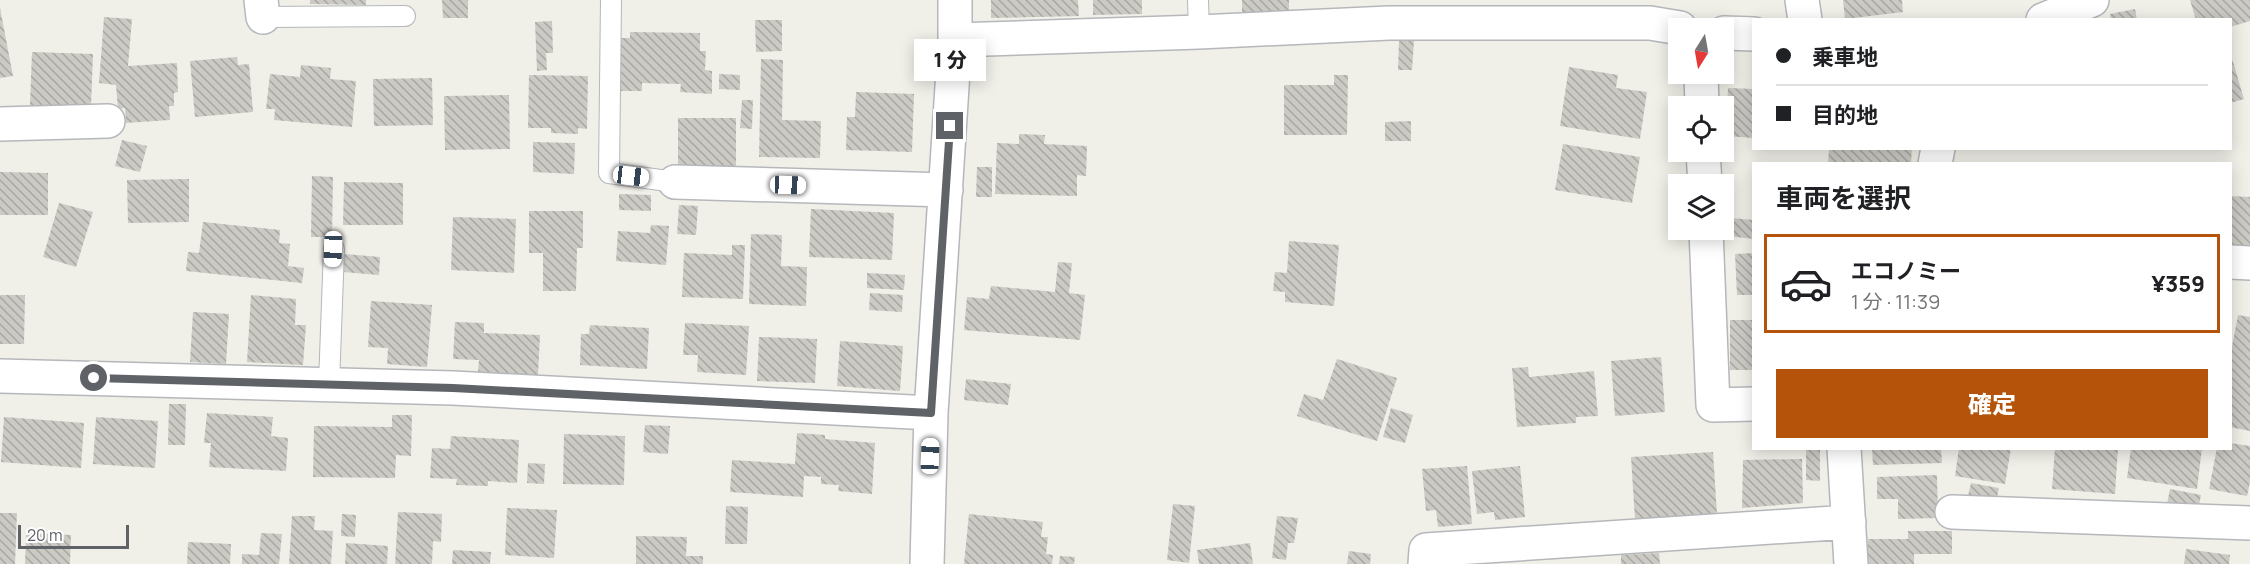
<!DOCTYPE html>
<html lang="ja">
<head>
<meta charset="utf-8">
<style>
  :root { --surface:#fff; --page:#f6f6f6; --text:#202124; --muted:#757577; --line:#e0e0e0; --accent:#b45309 }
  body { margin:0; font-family:Manrope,"Noto Sans JP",sans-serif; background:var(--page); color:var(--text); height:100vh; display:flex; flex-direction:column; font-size:22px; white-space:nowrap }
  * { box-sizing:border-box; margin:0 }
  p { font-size:20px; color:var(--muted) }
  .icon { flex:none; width:33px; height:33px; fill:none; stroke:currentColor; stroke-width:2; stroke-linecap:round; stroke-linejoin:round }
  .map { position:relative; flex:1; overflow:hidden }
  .drawer { position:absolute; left:1752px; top:162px; width:480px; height:288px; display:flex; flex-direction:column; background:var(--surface); border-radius:0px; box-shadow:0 3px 15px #0003 }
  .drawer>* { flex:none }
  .top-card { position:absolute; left:1752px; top:18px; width:480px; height:132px; border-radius:0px; box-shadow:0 3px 15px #0003; display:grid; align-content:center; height:132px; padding:0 24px; background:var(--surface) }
  .needle { width:39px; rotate:191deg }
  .tools { position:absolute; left:1668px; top:18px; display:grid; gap:12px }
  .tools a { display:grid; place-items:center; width:66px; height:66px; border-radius:0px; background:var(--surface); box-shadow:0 3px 15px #0003; font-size:30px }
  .scale { position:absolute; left:18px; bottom:15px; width:111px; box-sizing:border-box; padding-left:6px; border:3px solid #5f6267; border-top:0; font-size:16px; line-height:21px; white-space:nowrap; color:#5f6267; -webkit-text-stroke:4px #fff; paint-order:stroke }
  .end { position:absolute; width:27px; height:27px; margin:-14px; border:8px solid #5f6267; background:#fff; box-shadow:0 0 0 3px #fff }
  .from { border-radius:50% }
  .bubble { position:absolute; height:42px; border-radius:0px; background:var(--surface); box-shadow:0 3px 15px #0003; font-size:20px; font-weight:800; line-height:42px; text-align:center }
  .car { position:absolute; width:18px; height:36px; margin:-18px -9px; border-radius:8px; box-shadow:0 0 4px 2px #0007; background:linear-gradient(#fff 24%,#345 0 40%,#fff 0 76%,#345 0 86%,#fff 0) }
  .top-card b { display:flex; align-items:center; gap:21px; height:57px; font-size:22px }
  .top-card b+b { border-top:2px solid var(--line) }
  .top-card i { width:15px; height:15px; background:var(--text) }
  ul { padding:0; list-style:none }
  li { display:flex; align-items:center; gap:18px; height:99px; margin:0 12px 9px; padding:0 12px; border:3px solid transparent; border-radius:0px }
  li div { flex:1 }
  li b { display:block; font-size:22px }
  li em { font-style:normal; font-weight:800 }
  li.selected { border-color:var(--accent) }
  li>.icon { width:54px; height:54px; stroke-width:1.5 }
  h2 { padding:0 24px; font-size:27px; line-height:72px }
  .primary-button { display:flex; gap:12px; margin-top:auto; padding:12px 24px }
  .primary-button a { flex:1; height:69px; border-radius:0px; background:var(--accent); color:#fff; font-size:24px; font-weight:800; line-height:69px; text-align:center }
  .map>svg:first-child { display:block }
  .building { fill:url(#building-back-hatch) }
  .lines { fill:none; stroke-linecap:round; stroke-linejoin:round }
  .service-casing { stroke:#b5b7bb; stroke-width:22 }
  .minor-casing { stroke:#b5b7bb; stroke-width:36 }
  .service { stroke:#fff; stroke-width:20 }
  .minor { stroke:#fff; stroke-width:33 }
  .route { stroke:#5f6267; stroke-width:8 }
</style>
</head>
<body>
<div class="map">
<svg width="2250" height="564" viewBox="0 0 2250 564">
  <defs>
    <pattern id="building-back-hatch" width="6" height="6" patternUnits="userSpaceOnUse" patternTransform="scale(1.5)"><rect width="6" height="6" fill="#cccac4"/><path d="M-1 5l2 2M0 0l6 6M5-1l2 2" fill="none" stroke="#a9a7a3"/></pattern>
  </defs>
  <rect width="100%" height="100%" fill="#f0efe8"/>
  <path class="building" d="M 310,0 L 366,0 L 366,5 L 310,4 Z
    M 442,0 L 468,0 L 468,18 L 443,18 Z
    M 991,0 L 1078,0 L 1079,16 L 991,18 Z
    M 1093,0 L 1142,0 L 1142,14 L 1093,15 Z
    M 1242,0 L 1289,0 L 1289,16 L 1242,16 Z
    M 1843,0 L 1902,0 L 1903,12 L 1845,19 Z
    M 2190,0 L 2250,0 L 2250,21 L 2230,27 L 2230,20 L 2196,20 Z
    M 0,8 L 13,76 L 0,78 Z
    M 2135,9 L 2137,20 L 2111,20 L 2110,14 Z
    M 104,17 L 132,19 L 128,66 L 177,63 L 178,92 L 174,93 L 174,106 L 169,106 L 170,120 L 126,123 L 125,108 L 118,109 L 116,85 L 99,83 Z
    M 755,20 L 782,20 L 782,51 L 756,52 Z
    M 552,21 L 553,53 L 546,53 L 547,70 L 537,71 L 535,22 Z
    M 630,32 L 700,33 L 700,51 L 706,51 L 705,70 L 712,71 L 712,94 L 680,92 L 681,84 L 642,83 L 642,91 L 619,91 L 620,38 L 630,38 Z
    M 1399,41 L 1414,41 L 1412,70 L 1398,70 Z
    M 32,52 L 93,54 L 91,107 L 30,105 Z
    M 2230,52 L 2244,99 L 2230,103 Z
    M 237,57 L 238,65 L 249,64 L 253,112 L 195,117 L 190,61 Z
    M 761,59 L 783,60 L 782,120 L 821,121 L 820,158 L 759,157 Z
    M 301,65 L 331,68 L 330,79 L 356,81 L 352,127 L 274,120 L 275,109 L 266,109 L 270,74 L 300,77 Z
    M 1569,67 L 1618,75 L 1616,88 L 1647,92 L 1640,139 L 1560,126 Z
    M 719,74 L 740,75 L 740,90 L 719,89 Z
    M 529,75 L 588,76 L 587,129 L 578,128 L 578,134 L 551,133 L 551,128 L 528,128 Z
    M 1334,75 L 1348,75 L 1347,135 L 1284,135 L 1284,85 L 1334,85 Z
    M 432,78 L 433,125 L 374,126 L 373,79 Z
    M 1728,88 L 1754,89 L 1754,138 L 1725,136 Z
    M 856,92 L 914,94 L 912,152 L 846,150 L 847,117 L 855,117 Z
    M 509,95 L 510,149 L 445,150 L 444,96 Z
    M 742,100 L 753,100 L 752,129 L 740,128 Z
    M 678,118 L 736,118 L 736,166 L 678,166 Z
    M 1411,121 L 1411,141 L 1385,141 L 1385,122 Z
    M 1019,134 L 1045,135 L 1044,144 L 1087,146 L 1086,176 L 1077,175 L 1077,196 L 995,194 L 997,143 L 1019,144 Z
    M 122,140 L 147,146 L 140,172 L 115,166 Z
    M 533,142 L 575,143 L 574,174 L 533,172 Z
    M 1563,144 L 1640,157 L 1632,203 L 1555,190 Z
    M 1829,148 L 1912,148 L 1911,164 L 1828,164 Z
    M 977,167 L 992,167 L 992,197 L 976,197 Z
    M 0,172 L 48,173 L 48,215 L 0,215 Z
    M 312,176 L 333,177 L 332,237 L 311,237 Z
    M 189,179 L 189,222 L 128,223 L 127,180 Z
    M 344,182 L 403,183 L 403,225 L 343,225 Z
    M 619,194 L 651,195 L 651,211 L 619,210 Z
    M 2230,196 L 2250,197 L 2250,247 L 2230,247 Z
    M 59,203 L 93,212 L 76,267 L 43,257 Z
    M 679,205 L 698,206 L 696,235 L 677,234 Z
    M 811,209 L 894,213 L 892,260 L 809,257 Z
    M 529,211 L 583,211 L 583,248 L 577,248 L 576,291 L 543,291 L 543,253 L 529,253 Z
    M 453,217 L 516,219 L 514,273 L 451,270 Z
    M 1730,218 L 1754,220 L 1754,239 L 1728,236 Z
    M 203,222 L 280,230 L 279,243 L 290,244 L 288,266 L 304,268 L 302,283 L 186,271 L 188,252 L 199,253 Z
    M 651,225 L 669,226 L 666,265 L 616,261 L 618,231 L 650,233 Z
    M 751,234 L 782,235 L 781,266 L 807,267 L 806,306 L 749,304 Z
    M 1289,241 L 1339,245 L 1334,306 L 1285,302 L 1285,292 L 1273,291 L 1275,272 L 1287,273 Z
    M 732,245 L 745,245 L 743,299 L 682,297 L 684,253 L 732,255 Z
    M 1754,253 L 1754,295 L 1737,295 L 1735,254 Z
    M 345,254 L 380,257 L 379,275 L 343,272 Z
    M 1058,262 L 1072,263 L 1069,293 L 1085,295 L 1080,340 L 964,330 L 967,297 L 989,299 L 991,286 L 1055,292 Z
    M 867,273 L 905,275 L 904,290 L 867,288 Z
    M 870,293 L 903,295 L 902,312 L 869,310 Z
    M 0,295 L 25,295 L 24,344 L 0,344 Z
    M 251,295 L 296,299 L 295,325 L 306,325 L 303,365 L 247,362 Z
    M 371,301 L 432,305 L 427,367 L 387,364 L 388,348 L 368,347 Z
    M 193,312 L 229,314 L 226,364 L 190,362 Z
    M 2238,315 L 2250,317 L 2250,431 L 2230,427 L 2230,357 Z
    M 1730,320 L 1754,320 L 1754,370 L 1730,370 Z
    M 455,322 L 484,323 L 484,333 L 540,335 L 538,375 L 478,372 L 479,360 L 453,359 Z
    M 685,323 L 749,326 L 746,375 L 697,372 L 698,355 L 683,355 Z
    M 590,325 L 649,328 L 647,369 L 580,365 L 581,334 L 589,334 Z
    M 759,337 L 817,339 L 815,383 L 757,381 Z
    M 840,341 L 903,346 L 900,391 L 837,386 Z
    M 1661,357 L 1665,412 L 1615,416 L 1611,361 Z
    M 1337,359 L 1397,378 L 1377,441 L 1297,416 L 1304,394 L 1323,400 Z
    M 1528,367 L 1529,377 L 1594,371 L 1598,416 L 1576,417 L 1576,423 L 1517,427 L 1512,368 Z
    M 966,379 L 1011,384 L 1008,405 L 964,400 Z
    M 169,404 L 186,404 L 185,445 L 168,445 Z
    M 1391,408 L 1413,415 L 1405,443 L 1383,437 Z
    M 207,413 L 273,417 L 271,436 L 288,438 L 286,471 L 209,467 L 211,443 L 204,443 Z
    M 392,415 L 412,415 L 411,456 L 396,455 L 395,478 L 313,477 L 314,426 L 392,427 Z
    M 4,417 L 84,423 L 81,468 L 1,462 Z
    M 96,417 L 158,421 L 155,468 L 93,464 Z
    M 645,425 L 670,426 L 668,454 L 643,452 Z
    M 797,433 L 825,435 L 825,439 L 875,443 L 872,494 L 838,491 L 839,485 L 821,484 L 821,477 L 804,476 L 803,497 L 730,492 L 732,460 L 795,464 Z
    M 564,434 L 625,436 L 624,485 L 563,484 Z
    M 451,436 L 519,440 L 517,483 L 488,481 L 488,486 L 456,485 L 457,479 L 430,478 L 432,448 L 450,449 Z
    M 2230,443 L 2250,446 L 2250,482 L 2247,496 L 2209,489 L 2217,448 L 2230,448 Z
    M 1806,448 L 1820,448 L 1820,481 L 1806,480 Z
    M 1872,448 L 1941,448 L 1942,463 L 1873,465 Z
    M 1959,448 L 2011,448 L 2005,484 L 1955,476 Z
    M 2055,448 L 2118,448 L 2115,494 L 2052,489 Z
    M 2131,448 L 2202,448 L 2197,489 L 2127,478 Z
    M 1713,452 L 1717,514 L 1635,519 L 1631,457 Z
    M 1802,459 L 1803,503 L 1742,508 L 1743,460 Z
    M 528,463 L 545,464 L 544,484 L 527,483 Z
    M 1467,466 L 1472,524 L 1438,527 L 1436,510 L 1426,511 L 1422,469 Z
    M 1520,466 L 1525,517 L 1495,520 L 1494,512 L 1477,514 L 1472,471 Z
    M 1937,475 L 1938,518 L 1898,519 L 1898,499 L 1877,499 L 1877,477 Z
    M 1971,483 L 1999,488 L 1996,502 L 1968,496 Z
    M 2170,489 L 2201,495 L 2198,510 L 2167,504 Z
    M 1173,504 L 1195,506 L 1189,563 L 1167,560 Z
    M 726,506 L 748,507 L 747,544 L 725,544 Z
    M 507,508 L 557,510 L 554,558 L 505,555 Z
    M 398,512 L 442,514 L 441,542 L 433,541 L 432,564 L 395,564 Z
    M 0,513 L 17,513 L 15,564 L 0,564 Z
    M 342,514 L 356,515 L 355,537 L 341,536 Z
    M 969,514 L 1043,522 L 1041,537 L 1048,537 L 1046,554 L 1053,555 L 1052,564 L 964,564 Z
    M 292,516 L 315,516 L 314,530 L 333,531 L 331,564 L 289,564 Z
    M 1277,516 L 1298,518 L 1294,543 L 1288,543 L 1286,560 L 1272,558 Z
    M 1908,531 L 1952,531 L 1952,554 L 1914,554 L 1914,564 L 1868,564 L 1868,539 L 1908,539 Z
    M 26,533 L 71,535 L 70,564 L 25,564 Z
    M 261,533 L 282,534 L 279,564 L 242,564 L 242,554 L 259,555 Z
    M 636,536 L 687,537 L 686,556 L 703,556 L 703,564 L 636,564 Z
    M 188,542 L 231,544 L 230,564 L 187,564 Z
    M 346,543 L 388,546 L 387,564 L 345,564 Z
    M 1250,543 L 1253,564 L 1199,564 L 1197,550 Z
    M 2186,549 L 2230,555 L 2229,564 L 2184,564 Z
    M 453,550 L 491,552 L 490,564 L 452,564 Z
    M 1349,551 L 1371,554 L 1370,564 L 1347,564 Z
    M 1659,553 L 1660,564 L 1621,564 L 1621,555 Z
    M 1060,556 L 1075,557 L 1074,564 L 1059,564 Z"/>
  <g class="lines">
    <defs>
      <path id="service" d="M 611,0 L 609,173 L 675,182
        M 1198,0 L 1199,32
        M 263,17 L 405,16
        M 329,384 L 334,249"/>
      <path id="minor" d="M 261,0 L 263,17
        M 1802,0 L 1805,20
        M 2043,20 L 2092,0
        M 1724,33 L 1754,34
        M 955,40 L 1199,32 L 1389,23 L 1650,23 L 1680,28
        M 1701,74 L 1702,106
        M 0,124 L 108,121
        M 1703,152 L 1705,184
        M 1935,164 L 1938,148
        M 675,182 L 946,190
        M 1706,230 L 1713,405 L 1754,404
        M 2230,262 L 2250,263
        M 0,376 L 453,388 L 931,413
        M 1844,448 L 1851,564
        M 1952,512 L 2250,523
        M 927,564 L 931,413 L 955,40 L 955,0
        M 1425,564 L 1426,550 L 1849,522"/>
    </defs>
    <use href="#service" class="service-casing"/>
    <use href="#minor" class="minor-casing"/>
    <use href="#service" class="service"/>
    <use href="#minor" class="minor"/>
  </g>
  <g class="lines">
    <path class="route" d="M 94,378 L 453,388 L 931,413 L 950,126"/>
  </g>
</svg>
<div class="tools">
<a><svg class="needle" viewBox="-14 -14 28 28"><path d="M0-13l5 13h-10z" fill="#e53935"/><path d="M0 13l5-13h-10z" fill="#757577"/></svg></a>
<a><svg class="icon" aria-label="locate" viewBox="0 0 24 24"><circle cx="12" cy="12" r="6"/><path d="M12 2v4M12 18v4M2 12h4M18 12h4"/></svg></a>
<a><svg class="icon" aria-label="layers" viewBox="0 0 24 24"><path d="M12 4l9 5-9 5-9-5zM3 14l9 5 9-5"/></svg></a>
</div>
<div class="scale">20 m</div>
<i class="end from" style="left:94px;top:378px"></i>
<i class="end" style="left:950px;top:126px"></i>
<div class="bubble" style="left:914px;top:39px;width:72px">1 分</div>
<i class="car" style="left:631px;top:176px;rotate:97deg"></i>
<i class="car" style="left:788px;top:185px;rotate:92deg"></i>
<i class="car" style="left:333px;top:249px;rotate:182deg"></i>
<i class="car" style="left:930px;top:456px;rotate:2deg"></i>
<div class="top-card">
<b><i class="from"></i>乗車地</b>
<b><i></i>目的地</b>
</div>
<section class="drawer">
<h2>車両を選択</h2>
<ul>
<li class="selected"><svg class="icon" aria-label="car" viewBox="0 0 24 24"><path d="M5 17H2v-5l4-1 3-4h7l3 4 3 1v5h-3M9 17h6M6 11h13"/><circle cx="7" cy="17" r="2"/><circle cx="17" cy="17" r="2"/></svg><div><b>エコノミー</b><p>1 分 · 11:39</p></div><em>¥359</em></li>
</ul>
<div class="primary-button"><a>確定</a></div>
</section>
</div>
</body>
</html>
